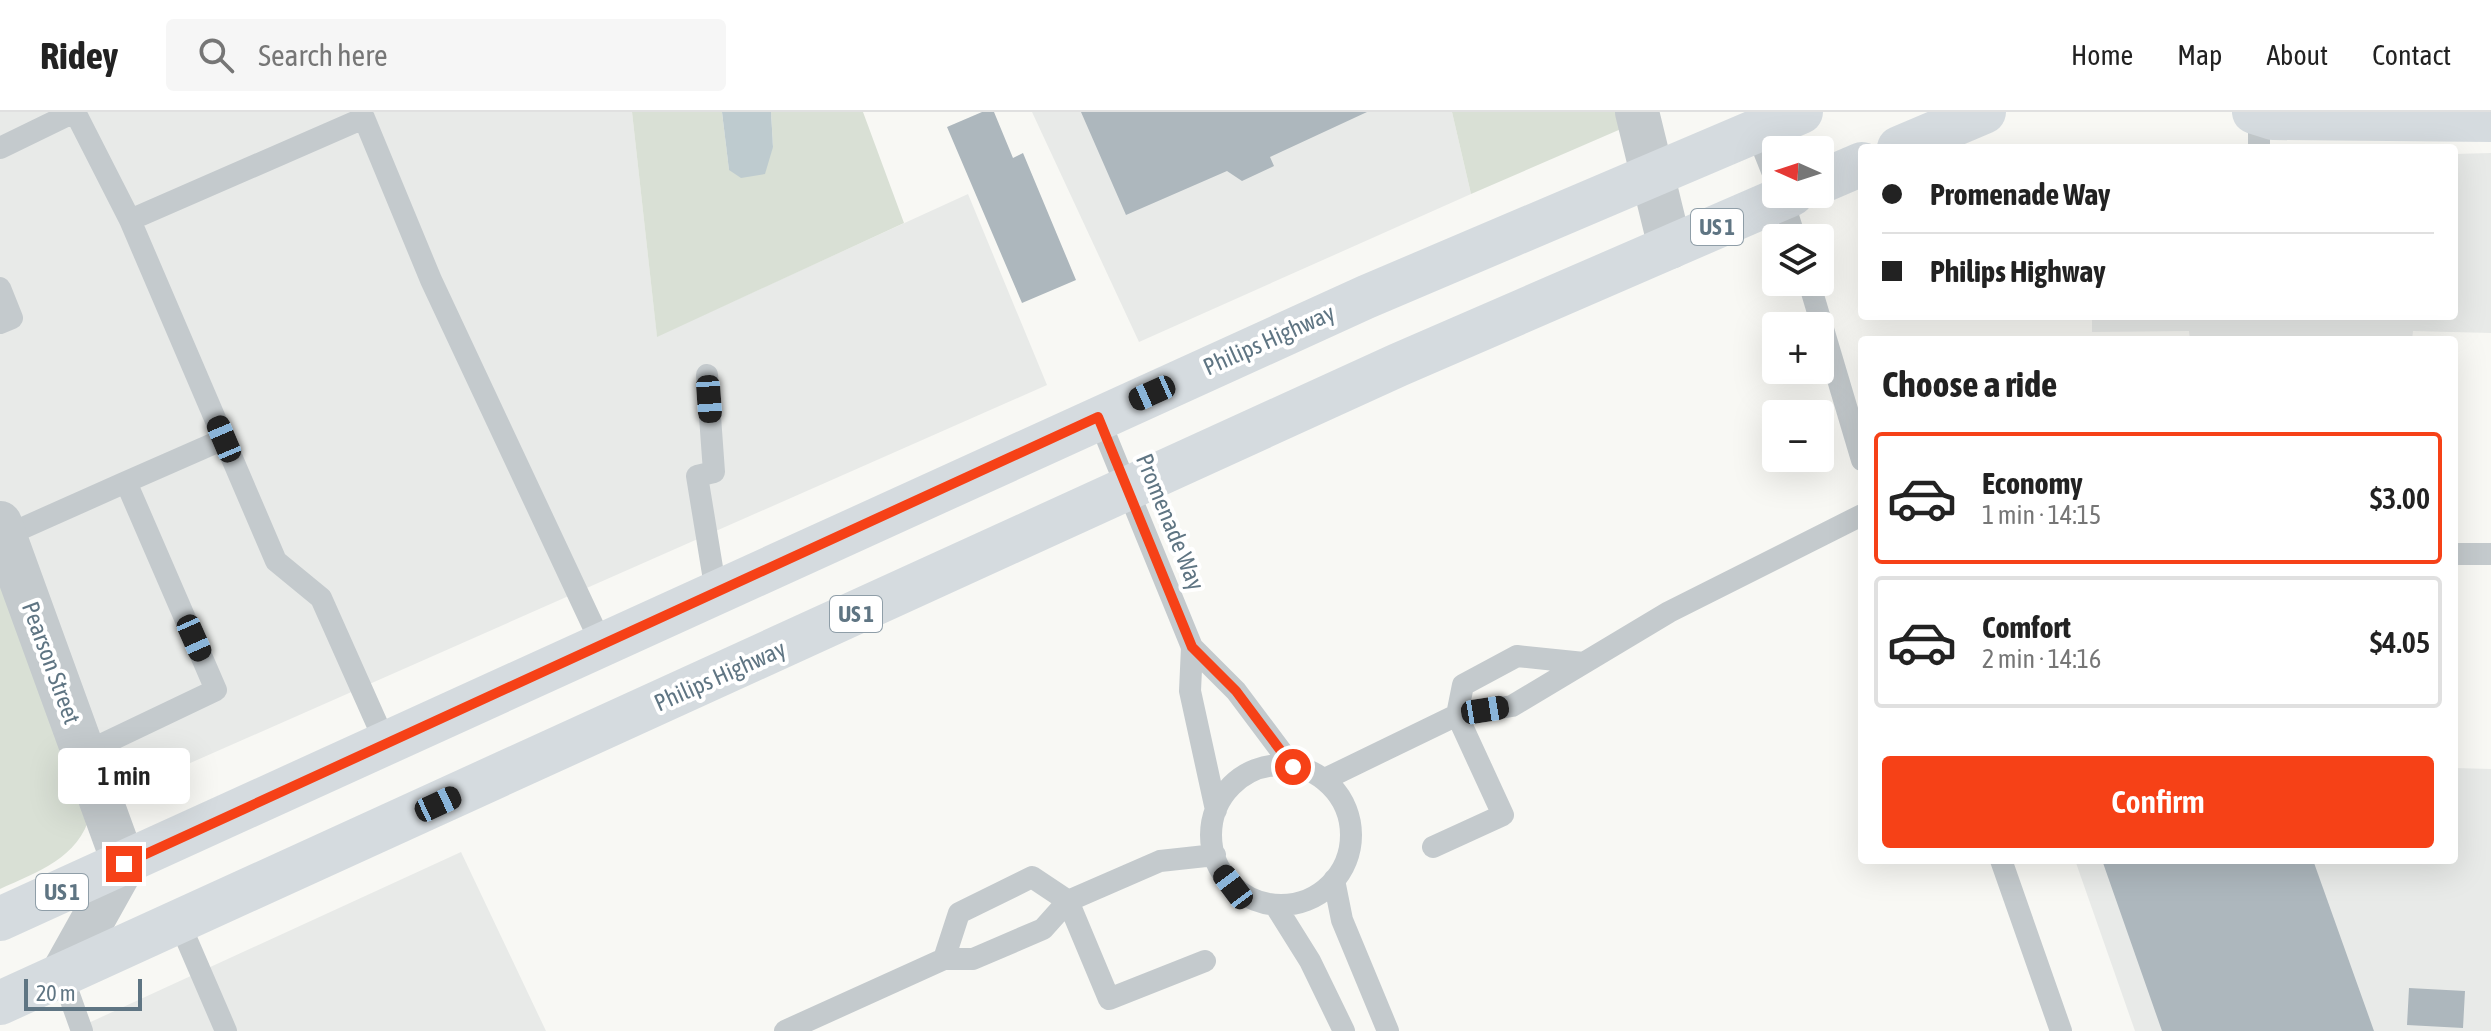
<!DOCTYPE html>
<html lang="en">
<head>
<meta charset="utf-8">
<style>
  :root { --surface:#fff; --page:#f6f6f6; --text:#222; --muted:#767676; --line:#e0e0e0; --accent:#f64117 }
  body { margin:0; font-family:"Asap Condensed",sans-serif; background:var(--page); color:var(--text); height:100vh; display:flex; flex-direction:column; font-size:30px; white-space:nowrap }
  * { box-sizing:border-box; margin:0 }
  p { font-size:26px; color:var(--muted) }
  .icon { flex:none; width:44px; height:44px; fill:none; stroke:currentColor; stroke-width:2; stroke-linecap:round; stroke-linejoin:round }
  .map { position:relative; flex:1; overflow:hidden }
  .panel { position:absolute; left:1858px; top:224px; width:600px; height:528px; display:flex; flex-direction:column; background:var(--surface); border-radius:8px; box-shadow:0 8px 32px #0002 }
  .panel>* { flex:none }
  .top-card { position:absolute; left:1858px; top:32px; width:600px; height:176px; border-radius:8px; box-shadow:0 8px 32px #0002; display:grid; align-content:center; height:176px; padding:0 24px; background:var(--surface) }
  .needle { width:52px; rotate:273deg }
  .fabs { position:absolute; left:1762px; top:24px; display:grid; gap:16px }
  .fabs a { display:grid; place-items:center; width:72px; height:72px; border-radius:8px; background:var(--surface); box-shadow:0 8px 32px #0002; font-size:40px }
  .scale { position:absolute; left:24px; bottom:20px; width:118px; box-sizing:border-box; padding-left:8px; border:4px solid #5f7583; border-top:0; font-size:22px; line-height:28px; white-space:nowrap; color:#5f7583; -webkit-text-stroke:6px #fff; paint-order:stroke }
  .end { position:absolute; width:36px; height:36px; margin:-18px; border:10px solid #f64117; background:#fff; box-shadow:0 0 0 4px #fff }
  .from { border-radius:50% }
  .bubble { position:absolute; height:56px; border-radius:8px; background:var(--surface); box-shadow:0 8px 32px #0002; font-size:26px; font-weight:600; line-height:56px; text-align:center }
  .car { position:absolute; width:24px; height:48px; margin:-24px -12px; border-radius:10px; box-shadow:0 0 6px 2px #0007; background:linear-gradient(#222 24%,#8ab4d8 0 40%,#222 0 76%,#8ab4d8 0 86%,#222 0) }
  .top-card b { display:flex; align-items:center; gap:28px; height:76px; font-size:30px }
  .top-card b+b { border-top:2px solid var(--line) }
  .top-card i { width:20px; height:20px; background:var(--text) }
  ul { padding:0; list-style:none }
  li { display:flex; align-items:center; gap:24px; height:132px; margin:0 16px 12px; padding:0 8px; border:4px solid var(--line); border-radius:8px }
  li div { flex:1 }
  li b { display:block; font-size:30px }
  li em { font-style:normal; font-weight:600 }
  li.on { border-color:var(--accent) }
  li>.icon { width:72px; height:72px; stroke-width:1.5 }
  h2 { padding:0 24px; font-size:36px; line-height:96px }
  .button { display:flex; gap:16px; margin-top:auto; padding:16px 24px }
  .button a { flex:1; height:92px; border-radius:8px; background:var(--accent); color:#fff; font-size:32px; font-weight:600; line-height:92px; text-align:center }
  header { display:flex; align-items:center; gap:48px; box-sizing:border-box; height:112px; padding:0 40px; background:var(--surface); border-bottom:2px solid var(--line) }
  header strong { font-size:38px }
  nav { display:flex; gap:44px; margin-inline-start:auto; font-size:28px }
  .search { width:560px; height:72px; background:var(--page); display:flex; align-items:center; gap:20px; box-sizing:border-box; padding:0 28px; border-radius:8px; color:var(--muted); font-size:30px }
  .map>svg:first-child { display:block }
  .built { fill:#e8eae8 }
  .green { fill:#d9e0d5 }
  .water { fill:#becbcf }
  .building { fill:#adb7bd }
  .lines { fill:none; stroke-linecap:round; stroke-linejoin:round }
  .lane { stroke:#c4cacd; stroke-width:22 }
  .street { stroke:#c4cacd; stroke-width:44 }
  .secondary { stroke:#d5dbdf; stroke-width:44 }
  .primary { stroke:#d5dbdf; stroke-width:44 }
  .route { stroke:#f64117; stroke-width:10 }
  .labels { text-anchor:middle; stroke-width:8; stroke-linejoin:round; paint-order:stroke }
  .shield { fill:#fff; stroke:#8f9ea8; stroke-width:2 }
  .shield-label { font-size:22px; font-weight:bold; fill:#5f7583 }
  .street-label { font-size:24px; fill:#5f7583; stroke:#fff }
</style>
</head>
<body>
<header>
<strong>Ridey</strong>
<div class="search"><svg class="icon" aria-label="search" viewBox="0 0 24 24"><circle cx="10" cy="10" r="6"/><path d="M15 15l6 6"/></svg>Search here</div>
<nav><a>Home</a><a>Map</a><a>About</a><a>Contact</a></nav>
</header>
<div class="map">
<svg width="2491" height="919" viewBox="0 0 2491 919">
  <rect width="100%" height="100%" fill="#f8f8f4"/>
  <path class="built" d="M 0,0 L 632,0 L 657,224 L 968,82 L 1047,273 L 86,697 L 0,457 Z
    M 1032,0 L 1452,0 L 1471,82 L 1139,230 Z
    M 2491,41 L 2491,221 L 2413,219 L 2412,228 L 2190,228 L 2189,219 L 2092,220 L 2092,204 L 2454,204 L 2454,42 Z
    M 2454,656 L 2491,657 L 2491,919 L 2135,919 L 2075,748 L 2454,748 Z
    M 461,740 L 546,919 L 71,919 Z"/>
  <path class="green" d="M 632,0 L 722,0 L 729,58 L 773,35 L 771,0 L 863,0 L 904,111 L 657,225 Z
    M 1452,0 L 1618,0 L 1621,17 L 1471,82 Z
    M 0,457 L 90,703 C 79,746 37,760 0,777 Z"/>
  <path class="water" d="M 722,0 L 771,0 L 773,35 L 765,62 L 741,66 L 729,58 Z"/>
  <path class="building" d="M 982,0 L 994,0 L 1013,46 L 1023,41 L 1076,168 L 1022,191 L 947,15 Z
    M 1081,0 L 1367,0 L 1270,45 L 1274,54 L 1242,69 L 1227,59 L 1126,103 Z
    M 2102,748 L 2313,748 L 2374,919 L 2162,919 Z
    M 2409,876 L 2465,879 L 2463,916 L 2407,913 Z"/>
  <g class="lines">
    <path class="lane" d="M 75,0 L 130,108
      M 1756,19 L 1776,69
      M 0,36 L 74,0
      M 2259,36 L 2259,3
      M 1781,82 L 1795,126
      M 1809,170 L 1862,348
      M 0,176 L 12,206 L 0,211
      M 707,263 L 714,360 L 697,364 L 716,480
      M 1098,305 L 1192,535 L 1236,579 L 1293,655
      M 5,424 L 126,370
      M 2454,442 L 2491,442
      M 1192,535 L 1190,579 L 1216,698
      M 386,632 L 321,486 L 276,449 L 130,108 L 364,6 L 431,168 L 602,533
      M 84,641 L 216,578 L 126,370 L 224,327
      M1211 723a70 70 0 1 1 140 0a70 70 0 1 1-140 0Z
      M 1325,667 L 1457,603 L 1512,594 L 1669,500 L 1862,403
      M 1433,735 L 1503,703 L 1457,603 L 1463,573 L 1517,544 L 1584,551
      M 2001,748 L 2061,919
      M 1334,768 L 1342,808 L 1388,919
      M 1275,793 L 1310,849 L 1344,919
      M 179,810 L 226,919
      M 1205,849 L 1109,887 L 1068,789 L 1032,765 L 959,801 L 944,847 L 973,847 L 1043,817 L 1068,789 L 1160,749 L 1215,743
      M 62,863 L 82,919
      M 785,919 L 944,847"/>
    <path class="street" d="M 1637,0 L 1670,135
      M 0,411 L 124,752 L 62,863"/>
    <path class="secondary" d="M 2254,0 L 2273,6 L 2491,8"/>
    <path class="primary" d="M 1899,36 L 1984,0
      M 1820,70 L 1862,52
      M 0,807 L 1366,185 L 1801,0
      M 0,891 L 1398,253 L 1792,82"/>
  </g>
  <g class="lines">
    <path class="route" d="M 124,752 L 1098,305 L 1192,535 L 1236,579 L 1293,655"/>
  </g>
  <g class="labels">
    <g class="shield">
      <rect x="1691" y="97" width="52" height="36" rx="6"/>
      <rect x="830" y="484" width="52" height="36" rx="6"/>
      <rect x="36" y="762" width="52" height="36" rx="6"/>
    </g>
    <g class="shield-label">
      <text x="1717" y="123">US 1</text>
      <text x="856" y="510">US 1</text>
      <text x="62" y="788">US 1</text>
    </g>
    <g class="street-label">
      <text transform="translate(1269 228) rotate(-24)" y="8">Philips Highway</text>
      <text transform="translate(1170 410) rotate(68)" y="8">Promenade Way</text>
      <text transform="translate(51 551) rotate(70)" y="8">Pearson Street</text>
      <text transform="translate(720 564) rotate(-24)" y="8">Philips Highway</text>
    </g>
  </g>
</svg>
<div class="fabs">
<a><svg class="needle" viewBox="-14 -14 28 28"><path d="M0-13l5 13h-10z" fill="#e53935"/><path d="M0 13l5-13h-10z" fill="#767676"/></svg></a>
<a><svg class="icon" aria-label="layers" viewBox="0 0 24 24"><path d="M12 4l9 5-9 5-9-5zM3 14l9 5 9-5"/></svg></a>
<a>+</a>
<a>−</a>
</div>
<div class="scale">20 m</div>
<i class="end from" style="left:1293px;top:655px"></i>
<i class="end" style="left:124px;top:752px"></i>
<div class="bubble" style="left:58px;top:636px;width:132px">1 min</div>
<i class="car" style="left:1152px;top:281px;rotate:246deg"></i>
<i class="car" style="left:709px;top:287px;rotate:176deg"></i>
<i class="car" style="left:224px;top:327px;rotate:337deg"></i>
<i class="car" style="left:194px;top:526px;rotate:156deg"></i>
<i class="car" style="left:1485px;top:598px;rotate:81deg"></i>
<i class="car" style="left:438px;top:692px;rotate:65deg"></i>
<i class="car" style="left:1233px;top:775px;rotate:323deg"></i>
<div class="top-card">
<b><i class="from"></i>Promenade Way</b>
<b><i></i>Philips Highway</b>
</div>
<section class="panel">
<h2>Choose a ride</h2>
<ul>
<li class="on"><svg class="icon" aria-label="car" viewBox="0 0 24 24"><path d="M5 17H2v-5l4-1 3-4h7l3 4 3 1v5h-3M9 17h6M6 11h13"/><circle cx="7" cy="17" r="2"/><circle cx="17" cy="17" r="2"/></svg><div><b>Economy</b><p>1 min · 14:15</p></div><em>$3.00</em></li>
<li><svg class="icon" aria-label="car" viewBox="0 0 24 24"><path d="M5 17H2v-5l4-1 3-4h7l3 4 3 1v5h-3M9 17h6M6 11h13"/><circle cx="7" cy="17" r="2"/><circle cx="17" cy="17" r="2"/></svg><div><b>Comfort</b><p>2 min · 14:16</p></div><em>$4.05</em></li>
</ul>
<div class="button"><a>Confirm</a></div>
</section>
</div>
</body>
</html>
